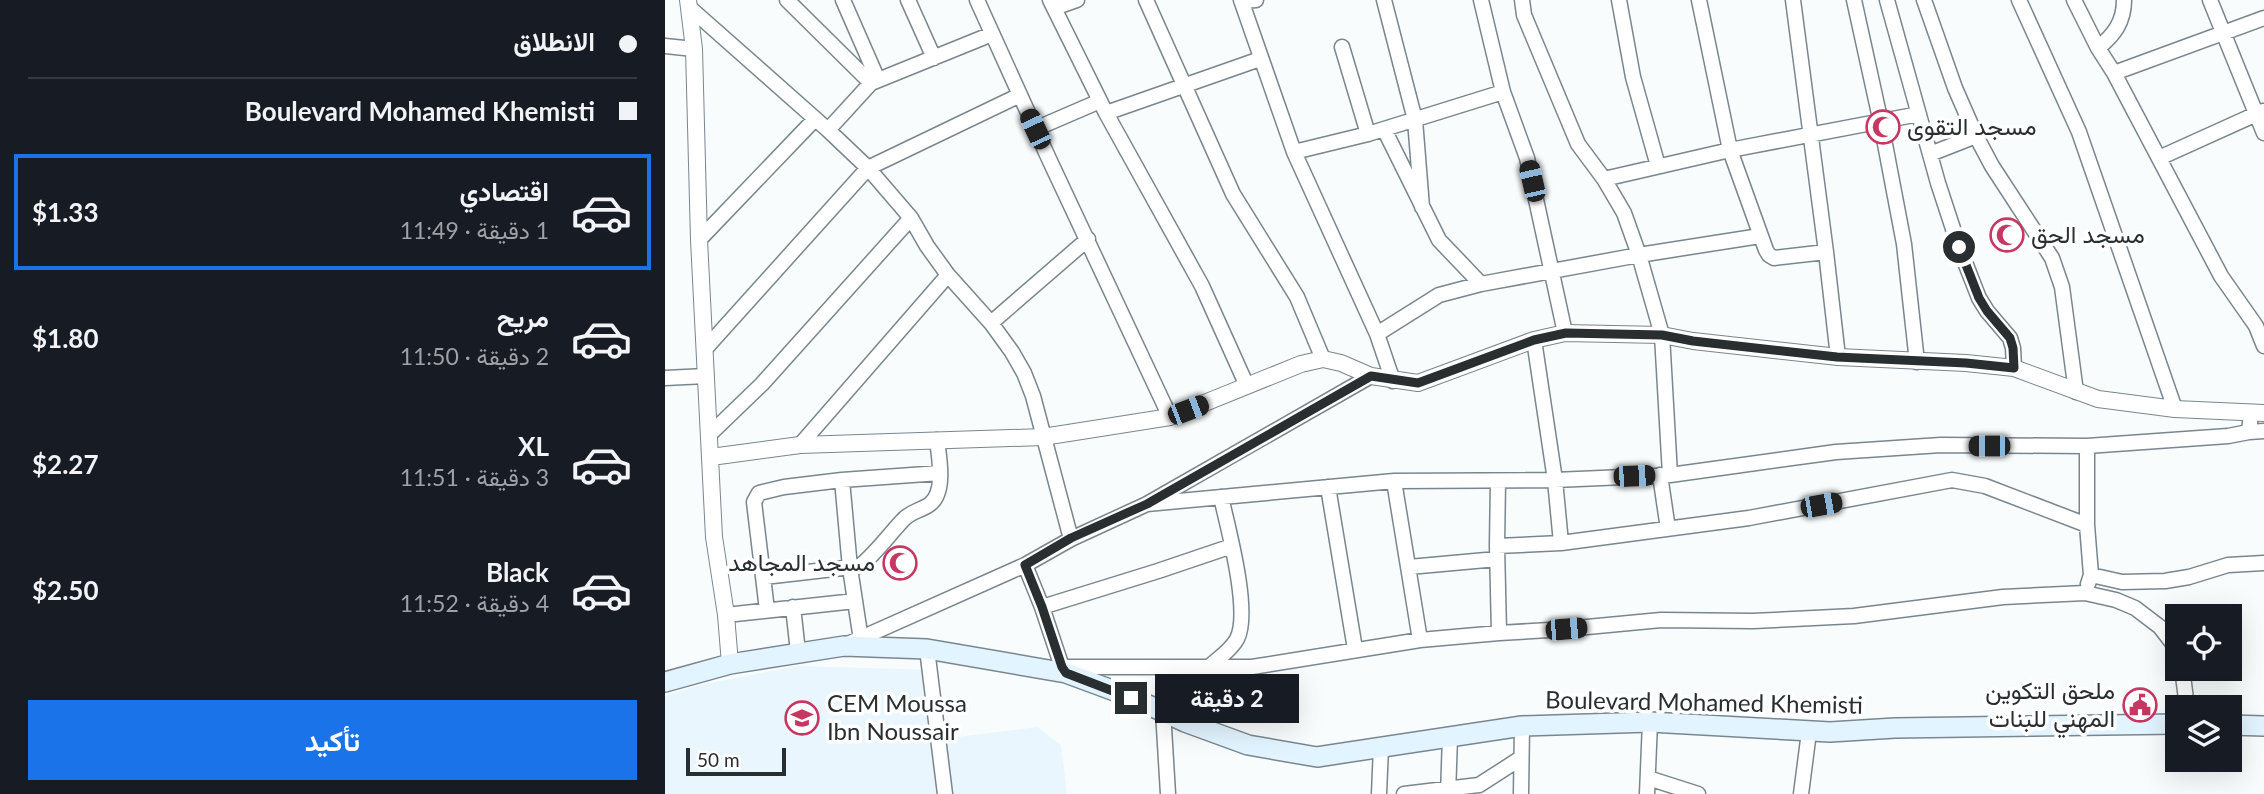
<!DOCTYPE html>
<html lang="ar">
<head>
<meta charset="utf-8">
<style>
  :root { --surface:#171b24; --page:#242831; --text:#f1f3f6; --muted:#9ea1a6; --line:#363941; --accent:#1a73e8 }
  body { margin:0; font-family:Lato,Vazirmatn,sans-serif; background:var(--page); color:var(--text); direction:rtl; height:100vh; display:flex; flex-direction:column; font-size:26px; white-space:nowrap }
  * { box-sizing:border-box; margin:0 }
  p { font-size:23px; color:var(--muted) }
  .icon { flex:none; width:38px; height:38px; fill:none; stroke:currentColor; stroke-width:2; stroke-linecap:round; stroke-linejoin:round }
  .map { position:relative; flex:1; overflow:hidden; direction:ltr }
  .details { display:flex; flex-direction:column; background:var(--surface); width:665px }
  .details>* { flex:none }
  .hud { display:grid; align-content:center; height:154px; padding:0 28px; background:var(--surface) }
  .fabs { position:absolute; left:1500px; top:604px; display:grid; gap:14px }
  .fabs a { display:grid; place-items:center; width:77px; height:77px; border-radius:0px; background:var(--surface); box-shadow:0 7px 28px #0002; font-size:35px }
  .scale { position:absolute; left:21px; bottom:18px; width:100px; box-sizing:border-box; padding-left:7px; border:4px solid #292e31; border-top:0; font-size:19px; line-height:24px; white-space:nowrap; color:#292e31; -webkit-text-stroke:5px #fff; paint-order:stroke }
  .end { position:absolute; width:32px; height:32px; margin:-16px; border:9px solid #292e31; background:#fff; box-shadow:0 0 0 4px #fff }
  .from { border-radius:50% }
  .bubble { position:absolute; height:49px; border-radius:0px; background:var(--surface); box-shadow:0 7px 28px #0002; font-size:23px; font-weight:700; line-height:49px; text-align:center; direction:rtl }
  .car { position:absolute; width:21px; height:42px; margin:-21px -10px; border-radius:9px; box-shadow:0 0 5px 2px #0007; background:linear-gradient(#222 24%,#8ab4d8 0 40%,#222 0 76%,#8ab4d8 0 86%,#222 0) }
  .hud b { display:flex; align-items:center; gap:24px; height:66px; font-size:26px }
  .hud b+b { border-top:2px solid var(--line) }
  .hud i { width:18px; height:18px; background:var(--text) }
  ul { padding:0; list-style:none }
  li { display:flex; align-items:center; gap:21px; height:116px; margin:0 14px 10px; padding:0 14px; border:4px solid transparent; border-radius:0px }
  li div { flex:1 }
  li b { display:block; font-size:26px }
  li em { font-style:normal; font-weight:700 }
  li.active { border-color:var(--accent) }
  li>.icon { width:63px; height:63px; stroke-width:1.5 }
  .primary-button { display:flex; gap:14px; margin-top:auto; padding:14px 28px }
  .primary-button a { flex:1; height:80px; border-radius:0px; background:var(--accent); color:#fff; font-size:28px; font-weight:700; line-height:80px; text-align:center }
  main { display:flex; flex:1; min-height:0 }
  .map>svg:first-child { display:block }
  .built { fill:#e9f6fd }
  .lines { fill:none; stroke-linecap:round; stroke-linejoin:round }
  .minor-casing { stroke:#79868e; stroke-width:17 }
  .tertiary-casing { stroke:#79868e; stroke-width:18 }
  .secondary-casing { stroke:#79868e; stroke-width:22 }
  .minor { stroke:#fff; stroke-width:14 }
  .tertiary { stroke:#fff; stroke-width:16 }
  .secondary { stroke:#e2f4ff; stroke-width:19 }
  .route { stroke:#292e31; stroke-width:9 }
  .labels { text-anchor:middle; stroke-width:7; stroke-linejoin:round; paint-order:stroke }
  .poi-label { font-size:24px; fill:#292e31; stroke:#fff; text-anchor:start }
  .street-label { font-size:24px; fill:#292e31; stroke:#fff }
</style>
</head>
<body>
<main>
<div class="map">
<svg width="1599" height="794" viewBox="0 0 1599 794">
  <rect width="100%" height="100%" fill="#f9fcfd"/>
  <path class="built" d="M 132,666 L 268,670 L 276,739 L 372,727 L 396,745 L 402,794 L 0,794 L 0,696 L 34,685 Z"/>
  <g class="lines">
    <defs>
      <path id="minor" d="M 122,0 L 206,83
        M 178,0 L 213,80
        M 243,0 L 269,58
        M 312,0 L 384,159 L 505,417
        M 385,0 L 441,113 L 537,286 L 582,386
        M 481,0 L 568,194 L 632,297 L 658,359
        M 576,0 L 629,152 L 712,334 L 728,381
        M 719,0 L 750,120 L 757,207
        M 816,0 L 838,92 L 862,158 L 900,333
        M 857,0 L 859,15 L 913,144 L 939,179 L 959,213 L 974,255 L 997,335 L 1005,475
        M 954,0 L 968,77 L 993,166
        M 1034,0 L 1065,150 L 1101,250 L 1104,255 L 1109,258 L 1161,252
        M 1128,0 L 1161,252 L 1173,357
        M 1189,0 L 1216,123 L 1239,244 L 1252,362
        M 1222,0 L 1273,183 L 1294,247 L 1314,298 L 1322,311 L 1345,338 L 1348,348 L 1349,368
        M 1259,0 L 1290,88 L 1311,136 L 1327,166 L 1387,258 L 1397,287 L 1411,392
        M 1354,0 L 1414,132 L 1510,409
        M 1409,0 L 1433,48 L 1449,73 L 1556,276 L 1591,326 L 1599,346
        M 1545,0 L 1599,133
        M 577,1 L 591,0
        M 25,8 L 163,130 L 203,168 L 246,218 L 262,246 L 283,275 L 326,323 L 347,352 L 359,373 L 368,396 L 406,539
        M 389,8 L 412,0
        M 0,46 L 29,49
        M 677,47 L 703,134
        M 1433,48 C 1449,35 1459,22 1459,0
        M 1449,73 L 1599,18
        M 441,113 L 595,59
        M 370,129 L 435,101
        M 719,129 L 774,240 L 816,284
        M 163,130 L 206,83 L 327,34
        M 629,152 L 703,134 L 838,92
        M 1265,154 L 1311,136
        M 1494,158 L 1598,111
        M 939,179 L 1065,150 L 1254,114
        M 34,240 L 150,119
        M 326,323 L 423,239
        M 712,334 L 774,295 L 816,284 L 974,255 L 1095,236
        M 869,340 L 890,480 L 896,543
        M 40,349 L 203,168 L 355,95
        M 0,378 L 41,376
        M 1584,432 L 1599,431
        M 44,435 L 97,384 L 246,218
        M 135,445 L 283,275
        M 1422,446 L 1422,525 L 1426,575 L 1423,584
        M 995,475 L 1003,529
        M 177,480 L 185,568 L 196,640
        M 729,481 L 755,640
        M 833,481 L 832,546 L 834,633
        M 663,487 L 690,649
        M 482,504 L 729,481 L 890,480 L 1005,475 L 1171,452 L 1276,445 L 1422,446 L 1563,436 L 1584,432 L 1586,413
        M 832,546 L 896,543 L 1084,518 L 1287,480 L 1320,486 L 1422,525
        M 360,565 L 377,607 L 397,667 L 401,673
        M 744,567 L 832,559
        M 1426,575 L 1457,582 L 1500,581 L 1524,577 L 1563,565 L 1599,563
        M 99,577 L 195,566 C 211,553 223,536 237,521 C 245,511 256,511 265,504 C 281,492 274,457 272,440
        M 128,607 L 133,652
        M 377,607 L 493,571 L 567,546
        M 102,610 L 89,502 L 94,493 L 119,487 L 177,480 L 275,473
        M 61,615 L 190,601
        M 185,643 L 360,565 L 406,539 L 482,504 L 706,376
        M 262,649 L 280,794
        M 545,666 C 554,658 566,650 572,639 C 586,612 563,528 556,497
        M 397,667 L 587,667 L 755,640 L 834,633 L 901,629 L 996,620 L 1088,621 L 1189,616 L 1338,597 L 1420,593 L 1451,600 L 1470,608 L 1495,627 L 1512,649
        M 1517,668 L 1522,707
        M 498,711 L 503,794
        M 983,778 L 1033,794
        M 714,794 L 716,747
        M 739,794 L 814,785 L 856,758
        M 783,794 L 785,737
        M 856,794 L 857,726
        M 982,794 L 985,722
        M 1136,794 L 1144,732"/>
      <path id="tertiary" d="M 23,0 L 29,49 L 34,240 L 49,537 L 61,615 L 65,664
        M 46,457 L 135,445 L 378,437 L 505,417 L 636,364 L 658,359 L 676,363 L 706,376 L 753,383 L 869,340 L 900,333 L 997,335 L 1028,341 L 1173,357 L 1301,363 L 1349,368 L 1433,399 L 1510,409 L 1599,413"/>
      <path id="secondary" d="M 0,682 L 65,664 L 179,646 L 262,649 L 401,673 L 466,697 L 520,722 L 583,745 L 652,757 L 857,726 L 985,722 L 1165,732 L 1230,728 L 1512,724
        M 1564,725 L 1599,726"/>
    </defs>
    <use href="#minor" class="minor-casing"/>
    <use href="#tertiary" class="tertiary-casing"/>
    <use href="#secondary" class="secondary-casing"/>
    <use href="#minor" class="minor"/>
    <use href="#tertiary" class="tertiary"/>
    <use href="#secondary" class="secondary"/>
  </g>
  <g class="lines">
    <path class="route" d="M 466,698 L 401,673 L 397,667 L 377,607 L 360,565 L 406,538 L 482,504 L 706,376 L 753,383 L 869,340 L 901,333 L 997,335 L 1028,341 L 1172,357 L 1301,363 L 1349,368 L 1348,348 L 1345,338 L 1322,311 L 1314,298 L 1294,247"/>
  </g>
  <defs>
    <symbol id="mosque-ring" viewBox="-11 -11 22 22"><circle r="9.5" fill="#fff" stroke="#c63762" stroke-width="1.5"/><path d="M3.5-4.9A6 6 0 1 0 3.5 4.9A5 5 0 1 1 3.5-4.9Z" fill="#c63762"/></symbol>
    <symbol id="civic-ring" viewBox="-11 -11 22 22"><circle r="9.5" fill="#fff" stroke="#c63762" stroke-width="1.5"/><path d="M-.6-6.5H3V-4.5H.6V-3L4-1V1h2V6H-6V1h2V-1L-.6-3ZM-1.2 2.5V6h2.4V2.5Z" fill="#c63762"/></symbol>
    <symbol id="school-ring" viewBox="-11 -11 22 22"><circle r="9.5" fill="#fff" stroke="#c63762" stroke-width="1.5"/><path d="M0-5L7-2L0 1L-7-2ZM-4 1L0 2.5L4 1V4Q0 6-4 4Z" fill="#c63762"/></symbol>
  </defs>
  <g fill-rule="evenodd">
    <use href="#mosque-ring" x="1199" y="108" width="38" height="38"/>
    <use href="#mosque-ring" x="1323" y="216" width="38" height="38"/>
    <use href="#mosque-ring" x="216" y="544" width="38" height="38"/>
    <use href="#civic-ring" x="1456" y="686" width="38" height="38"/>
    <use href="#school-ring" x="118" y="699" width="38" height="38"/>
  </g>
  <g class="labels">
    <g class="poi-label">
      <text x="1242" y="135">مسجد التقوى</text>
      <text x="1366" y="243">مسجد الحق</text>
      <text x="210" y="571" text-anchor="end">مسجد المجاهد</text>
      <text x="1450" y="699" text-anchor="end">ملحق التكوين<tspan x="1450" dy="28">المهني للبنات</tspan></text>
      <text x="162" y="712">CEM Moussa<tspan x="162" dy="28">Ibn Noussair</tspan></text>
    </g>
    <g class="street-label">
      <text transform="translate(1039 703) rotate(1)" y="8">Boulevard Mohamed Khemisti</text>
    </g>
  </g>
</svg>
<div class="fabs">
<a><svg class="icon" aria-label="locate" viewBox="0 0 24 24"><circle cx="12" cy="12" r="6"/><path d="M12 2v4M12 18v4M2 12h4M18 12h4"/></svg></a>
<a><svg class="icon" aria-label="layers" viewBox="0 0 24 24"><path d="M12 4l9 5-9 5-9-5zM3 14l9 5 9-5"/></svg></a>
</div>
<div class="scale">50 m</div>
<i class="end from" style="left:1294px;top:247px"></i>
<i class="end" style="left:466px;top:698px"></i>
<div class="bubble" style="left:490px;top:674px;width:144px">2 دقيقة</div>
<i class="car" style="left:370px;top:129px;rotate:335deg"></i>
<i class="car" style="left:867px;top:181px;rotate:347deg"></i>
<i class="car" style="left:523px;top:410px;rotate:69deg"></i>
<i class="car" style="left:1324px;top:446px;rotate:270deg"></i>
<i class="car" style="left:969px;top:476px;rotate:88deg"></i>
<i class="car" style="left:1156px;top:505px;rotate:80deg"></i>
<i class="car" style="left:901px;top:629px;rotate:85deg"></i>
</div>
<section class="details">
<div class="hud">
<b><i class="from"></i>الانطلاق</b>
<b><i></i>Boulevard Mohamed Khemisti</b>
</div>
<ul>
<li class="active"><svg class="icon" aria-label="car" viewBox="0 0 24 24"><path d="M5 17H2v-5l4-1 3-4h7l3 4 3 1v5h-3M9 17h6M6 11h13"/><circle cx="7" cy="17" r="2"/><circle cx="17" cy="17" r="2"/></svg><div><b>اقتصادي</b><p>1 دقيقة · 11:49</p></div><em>$1.33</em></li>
<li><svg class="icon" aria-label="car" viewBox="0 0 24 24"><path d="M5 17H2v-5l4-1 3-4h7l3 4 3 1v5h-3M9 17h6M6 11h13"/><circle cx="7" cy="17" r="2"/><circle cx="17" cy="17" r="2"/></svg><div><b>مريح</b><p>2 دقيقة · 11:50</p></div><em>$1.80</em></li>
<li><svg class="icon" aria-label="car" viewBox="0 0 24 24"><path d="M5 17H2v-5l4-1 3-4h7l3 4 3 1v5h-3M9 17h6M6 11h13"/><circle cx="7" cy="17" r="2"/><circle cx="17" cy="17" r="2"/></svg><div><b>XL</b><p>3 دقيقة · 11:51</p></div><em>$2.27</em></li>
<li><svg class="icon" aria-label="car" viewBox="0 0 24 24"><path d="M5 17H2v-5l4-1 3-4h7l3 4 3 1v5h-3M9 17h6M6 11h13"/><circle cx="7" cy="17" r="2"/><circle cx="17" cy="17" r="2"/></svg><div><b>Black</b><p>4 دقيقة · 11:52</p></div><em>$2.50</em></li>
</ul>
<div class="primary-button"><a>تأكيد</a></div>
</section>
</main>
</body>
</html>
